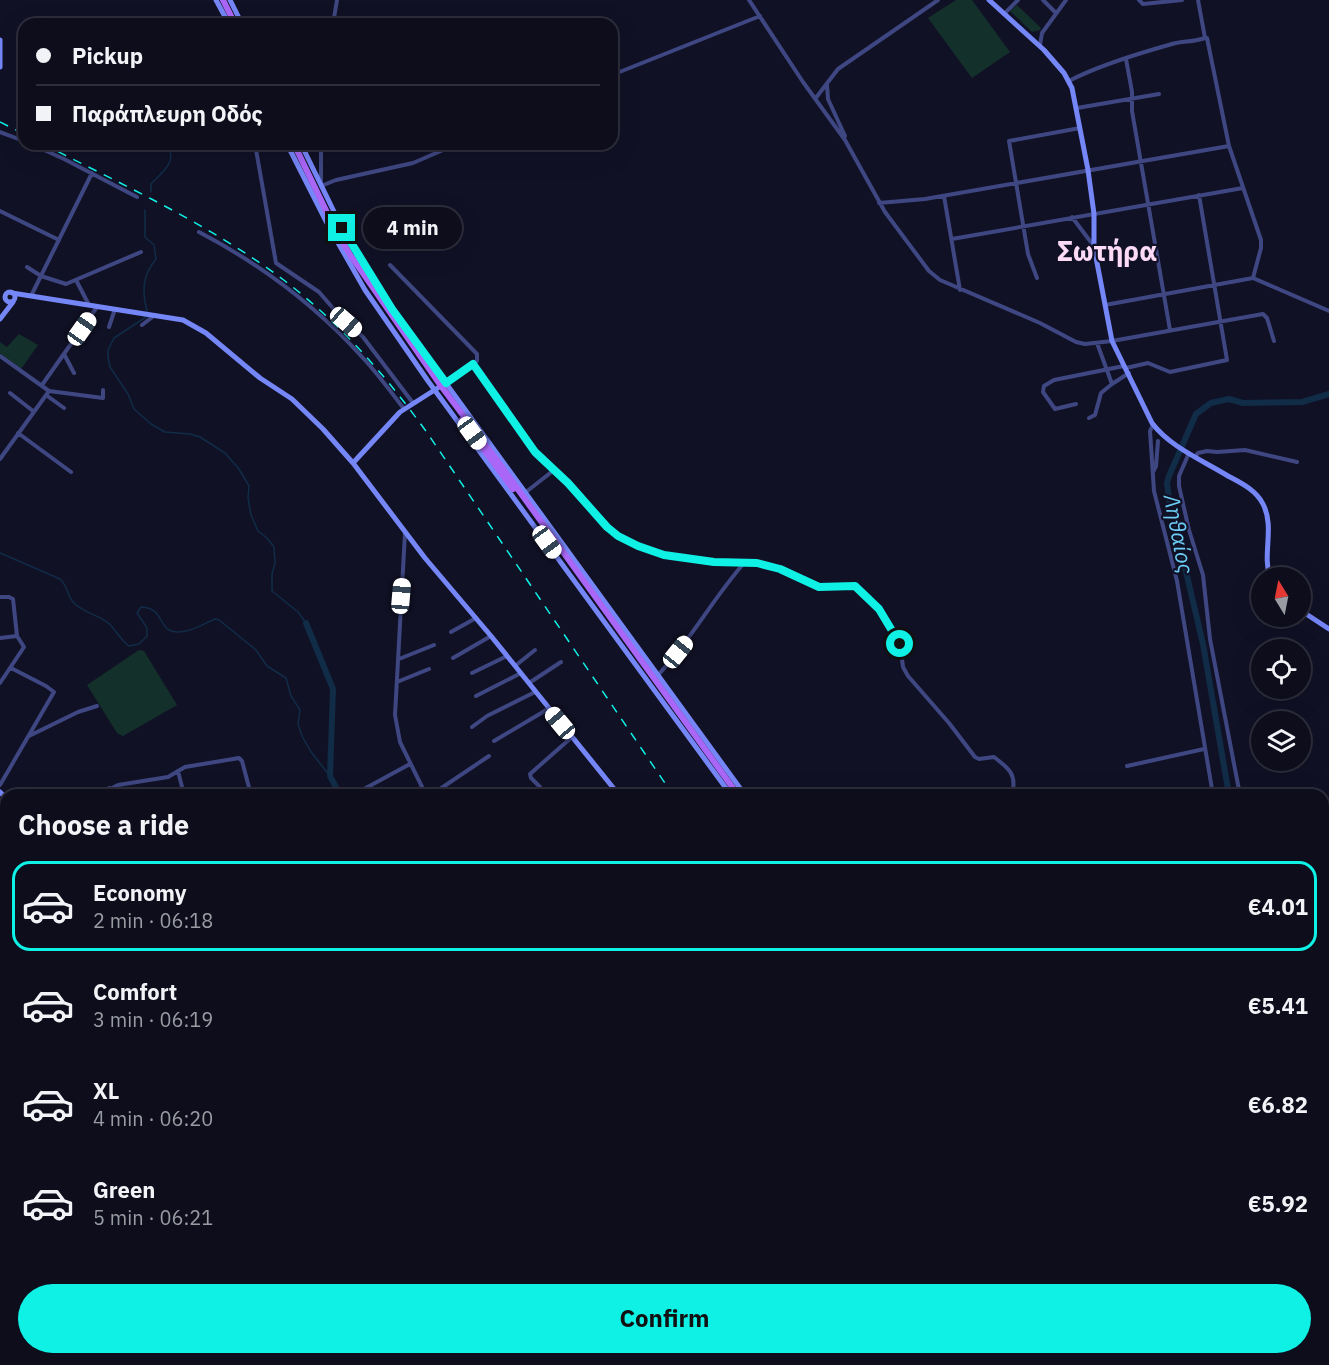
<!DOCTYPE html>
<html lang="en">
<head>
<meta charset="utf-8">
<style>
  :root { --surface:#0d0d1c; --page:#161625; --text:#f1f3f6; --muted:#9a9ca3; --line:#2d2d3b; --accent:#10f1e5 }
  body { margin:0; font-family:"IBM Plex Sans",sans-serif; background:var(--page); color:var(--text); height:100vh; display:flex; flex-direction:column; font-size:22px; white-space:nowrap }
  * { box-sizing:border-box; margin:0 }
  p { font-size:20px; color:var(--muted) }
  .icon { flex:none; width:33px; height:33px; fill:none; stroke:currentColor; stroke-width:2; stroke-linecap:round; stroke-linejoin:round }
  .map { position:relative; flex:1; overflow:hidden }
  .drawer { position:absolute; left:0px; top:789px; width:1329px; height:576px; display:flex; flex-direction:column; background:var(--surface); border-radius:18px 18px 0 0; box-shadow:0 6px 24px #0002,0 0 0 2px var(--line) }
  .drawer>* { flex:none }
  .guide { position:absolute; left:18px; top:18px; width:600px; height:132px; border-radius:18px; box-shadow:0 6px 24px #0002,0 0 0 2px var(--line); display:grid; align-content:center; height:132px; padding:0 18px; background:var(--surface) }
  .needle { width:39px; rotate:350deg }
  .controls { position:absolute; left:1251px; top:567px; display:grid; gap:12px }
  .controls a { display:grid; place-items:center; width:60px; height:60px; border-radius:50%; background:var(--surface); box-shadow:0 6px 24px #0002,0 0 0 2px var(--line); font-size:30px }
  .end { position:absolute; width:27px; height:27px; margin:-14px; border:8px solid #10f1e5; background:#111; box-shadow:0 0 0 3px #111 }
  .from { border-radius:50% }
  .bubble { position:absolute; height:42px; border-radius:21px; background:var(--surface); box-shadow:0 6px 24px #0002,0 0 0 2px var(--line); font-size:20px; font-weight:700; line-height:42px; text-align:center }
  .car { position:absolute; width:18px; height:36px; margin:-18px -9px; border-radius:8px; box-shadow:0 0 4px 2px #0007; background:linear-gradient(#fff 24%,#345 0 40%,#fff 0 76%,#345 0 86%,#fff 0) }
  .guide b { display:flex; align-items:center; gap:21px; height:57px; font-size:22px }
  .guide b+b { border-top:2px solid var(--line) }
  .guide i { width:15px; height:15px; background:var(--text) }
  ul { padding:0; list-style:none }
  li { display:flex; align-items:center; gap:18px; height:90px; margin:0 12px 9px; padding:0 6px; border:3px solid transparent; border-radius:18px }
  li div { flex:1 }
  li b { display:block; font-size:22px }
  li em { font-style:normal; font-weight:700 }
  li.current { border-color:var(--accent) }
  li>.icon { width:54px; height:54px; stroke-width:1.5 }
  h2 { padding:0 18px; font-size:27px; line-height:72px }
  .primary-button { display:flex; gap:12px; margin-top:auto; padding:12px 18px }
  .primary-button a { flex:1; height:69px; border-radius:36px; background:var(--accent); color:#111; font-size:24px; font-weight:700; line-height:69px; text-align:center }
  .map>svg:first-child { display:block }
  .green { fill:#14302b }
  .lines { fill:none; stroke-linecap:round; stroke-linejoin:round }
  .stream { stroke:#102c47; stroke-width:1.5 }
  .river { stroke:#102c47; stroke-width:6 }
  .street { stroke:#3f4782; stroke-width:4 }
  .secondary { stroke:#7586f7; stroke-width:5 }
  .primary { stroke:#aa66f6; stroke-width:6 }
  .rail { stroke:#10f1e5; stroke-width:1.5; stroke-dasharray:9 8; stroke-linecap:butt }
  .route { stroke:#10f1e5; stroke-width:8 }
  .labels { text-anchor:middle; stroke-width:4.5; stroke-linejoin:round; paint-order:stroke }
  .water-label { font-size:22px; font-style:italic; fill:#6dccf6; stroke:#111126 }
  .district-label { font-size:27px; font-weight:bold; fill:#fddaf6; stroke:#111126 }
</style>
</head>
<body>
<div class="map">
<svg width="1329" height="1365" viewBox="0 0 1329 1365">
  <rect width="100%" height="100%" fill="#111126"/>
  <path class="green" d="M 956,0 L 972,0 L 1010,52 L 972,78 L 928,18 Z
    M 1017,5 L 1041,28 L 1040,30 L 1032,32 L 1010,11 Z
    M 19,334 L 38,345 L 21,369 L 0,353 L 0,342 L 7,347 Z
    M 139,650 L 144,651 L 177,705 L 123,736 L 117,733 L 87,685 Z
    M 865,1359 L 913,1359 L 910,1365 L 878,1365 Z"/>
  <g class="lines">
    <path class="stream" d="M 151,192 L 151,184 C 163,171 177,163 168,144
      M 145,210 L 145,237 L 154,245 L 156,259 C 142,276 142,291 147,311
      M 146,317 L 114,338 L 108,350 L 108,357 L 110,367 L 128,394 L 134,409 L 151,424 L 165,432 L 190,434 L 200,437 L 225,453 L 239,469 L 249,486 L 248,498 L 251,515 L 258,531 L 267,538 L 274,547 L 275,563 L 272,574 L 272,591 L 298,612 L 306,623
      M 0,553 L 60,579 C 68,586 67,596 74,603 C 83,612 97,615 107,622 C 116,629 120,640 129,646 L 139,644 L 147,636 L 147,628 L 137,613 L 141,607 C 162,608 158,623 169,630 C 183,637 203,624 215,619 L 219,620 L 256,650 L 267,666 L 286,678 L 291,696 L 300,710 L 298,724 L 302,736 L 311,752 L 330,776"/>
    <path class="river" d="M 306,623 L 333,689 L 330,776 L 340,795
      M 1229,795 L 1203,644 L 1169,499 L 1167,483 L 1169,476 L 1196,414 L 1211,403 L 1229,399 L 1243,403 L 1302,402 L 1329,394
      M 1323,1012 L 1329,1025
      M 745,1359 L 760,1365"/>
    <path class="street" d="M 749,0 L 803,82 L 845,140 L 885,212 L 929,271 L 940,280 L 1040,323 L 1076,342 L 1085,344 L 1112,341 L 1263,314 L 1267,318 L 1274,341
      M 1043,0 L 1056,13
      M 1139,0 L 1143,4 L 1182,0
      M 1004,14 L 1018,0
      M 333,24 L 337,0
      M 1207,38 L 1229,146 L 1261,240 L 1261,248 L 1253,278
      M 1040,45 L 1042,33 L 1066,0
      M 1126,59 L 1132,92 L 1132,111 L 1170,330
      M 612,75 L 760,16
      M 1069,81 C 1099,65 1140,53 1172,44 C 1183,41 1194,42 1205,38 L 1198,0
      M 827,85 L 828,99 L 845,136
      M 815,99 L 838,69 L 938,0
      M 1077,108 L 1159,94
      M 0,132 L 24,141
      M 31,144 L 64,159 L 137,197
      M 255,144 L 276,263 L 319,292 L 338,314 L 363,337 L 413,403
      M 321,144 L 321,186 L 336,180 L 413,163 L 457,144
      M 944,196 L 960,290
      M 879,203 L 925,199 L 1229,146
      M 0,211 L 59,240
      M 1072,217 L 1093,245
      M 199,232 C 260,264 317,307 363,358 C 378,374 391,392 404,409
      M 952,239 L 1243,188
      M 390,265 L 477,354 L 477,361 L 446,383
      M 27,267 L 41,276 L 66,284 L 141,252
      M 1037,278 L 1028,254 L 1009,141 L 1080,128
      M 76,280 L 89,305
      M 31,296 L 92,173
      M 1105,305 L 1253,278 L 1329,311
      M 142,325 L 155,315
      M 109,327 L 115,309
      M 64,354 L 74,373
      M 0,356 L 49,391 L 103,398 L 103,390
      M 473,364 L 535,452 L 568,483 L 611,531 L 638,546 L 664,555 L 714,562 L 751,562 L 780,569 L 819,587 L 856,587 L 878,607 L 897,637 L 900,644 L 903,667 L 908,676 L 949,723 L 975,757 L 979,759 L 994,757 C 1010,769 1017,775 1012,795
      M 1126,368 L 1148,363 L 1170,372 L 1227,360 L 1199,195
      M 1112,384 L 1129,373
      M 42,385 L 97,307
      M 10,393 L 33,411
      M 46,395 L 64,408
      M 1076,404 L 1055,409 L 1043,392 L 1044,386 L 1054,380 L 1124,366
      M 1089,418 L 1095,415 L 1101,393 L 1112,384 L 1097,343
      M 1153,425 L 1150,431 L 1154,491 L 1177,581 L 1213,795
      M 18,433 L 71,472
      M 1189,453 L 1179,476 L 1179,486 L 1189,530 L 1203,575 L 1210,639 L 1240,795
      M 1195,457 L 1198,453 L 1207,451 L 1217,452 L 1245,450 L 1297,462
      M 0,459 L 49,391
      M 1153,472 L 1156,466 L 1158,441
      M 526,492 L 554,470
      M 405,533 L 395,715 L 400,742 L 426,795
      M 0,597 L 9,597 L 13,599 L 17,636 L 24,647 L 0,683
      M 451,632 L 476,618
      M 0,638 L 17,636
      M 453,658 L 491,636
      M 399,659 L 434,645
      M 515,666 L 535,650
      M 472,673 L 507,656
      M 658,675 C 691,640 713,598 745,562
      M 397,682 L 429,669
      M 529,683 L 561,662
      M 476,696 L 521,673
      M 472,727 L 487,716 L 535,692
      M 29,736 L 78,712 L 97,706
      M 494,741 L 548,709
      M 1127,766 L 1204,749
      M 178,771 L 184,795
      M 0,785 L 54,692 L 46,686 L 11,668
      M 540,787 L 531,778 L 530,774 L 572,737
      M 109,788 L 111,795
      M 98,795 L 118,785 L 168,777 L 185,767 L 239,758 L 242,761 L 251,795
      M 353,795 L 410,764
      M 431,795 L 489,756
      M 473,795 L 479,790
      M 0,845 L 6,843
      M 0,933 L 6,932
      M 1323,973 L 1329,983
      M 0,984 L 6,1018
      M 1328,1164 L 1329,1163
      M 1323,1199 L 1329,1208
      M 1323,1205 L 1329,1200
      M 1323,1244 L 1329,1251
      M 1323,1281 L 1329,1279
      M 317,1359 L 332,1365
      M 544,1359 L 546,1365
      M 736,1359 L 741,1365
      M 929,1359 L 931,1365
      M 939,1359 L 940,1365
      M 1040,1359 L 1043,1365
      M 1085,1359 L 1100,1365
      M 1193,1359 L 1196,1365
      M 1224,1359 L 1227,1365
      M 1252,1359 L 1255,1365
      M 1280,1359 L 1281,1365
      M 1322,1364 L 1329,1363
      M 634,1365 L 639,1359"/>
    <path class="secondary" d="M 216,0 L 229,24
      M 230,0 L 242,24
      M 989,0 L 1044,50 L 1064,73 L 1072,88 L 1088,170 L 1094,214 L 1094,247 L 1112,341 L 1152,423 C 1170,447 1202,460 1228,476 C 1241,483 1256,490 1263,504 C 1275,527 1262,554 1270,578
      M 0,40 L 0,67
      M 287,144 L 329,227 L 365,290 L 428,381 L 731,795
      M 301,144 L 342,228 L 392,309 L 745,795
      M5 297a5 5 0 1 1 10 0a5 5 0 1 1-10 0Z
      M 12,293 L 183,320 L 206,333 L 260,378 L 292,399 L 323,429 L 353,463 L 425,558 L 491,636 L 619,795
      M 0,319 L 13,302
      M 353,463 L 400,412 L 444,384
      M 1300,610 L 1329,629
      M 0,792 L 6,798
      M 0,869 L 6,868
      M 0,1036 L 6,1037
      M 0,1337 L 6,1332
      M 438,1359 L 444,1365
      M 1052,1359 L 1055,1365"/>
    <path class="primary" d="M 223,0 L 235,24
      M 294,144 L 334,227 L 352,258
      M 351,256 L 441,386 L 499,463 L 738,795
      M 462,420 L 513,489
      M 1323,1131 L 1329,1131
      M 1148,1359 L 1152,1365
      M 704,1365 L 706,1359
      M 709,1365 L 711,1359"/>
    <path class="rail" d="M 0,122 L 24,134
      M 43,144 C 125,186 211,225 285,281 C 341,324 387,377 428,434 L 673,795
      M 1046,1359 L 1050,1365"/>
  </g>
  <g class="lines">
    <path class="route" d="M 342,228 L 392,309 L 446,383 L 473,364 L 535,452 L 568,483 L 607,527 L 618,536 L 638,546 L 664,555 L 714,562 L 757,563 L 780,569 L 819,587 L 855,586 L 879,609 L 900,644"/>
  </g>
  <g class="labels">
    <g class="water-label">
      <text transform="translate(1179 534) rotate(79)" y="8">Ληθαίος</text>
    </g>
    <g class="district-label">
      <text x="1107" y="261">Σωτήρα</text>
    </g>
  </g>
</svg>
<div class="controls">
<a><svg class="needle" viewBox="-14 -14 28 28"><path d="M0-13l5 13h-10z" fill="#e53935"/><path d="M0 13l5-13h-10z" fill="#9a9ca3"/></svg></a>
<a><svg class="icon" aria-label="locate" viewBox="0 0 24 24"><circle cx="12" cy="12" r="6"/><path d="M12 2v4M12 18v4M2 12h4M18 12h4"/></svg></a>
<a><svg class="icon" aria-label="layers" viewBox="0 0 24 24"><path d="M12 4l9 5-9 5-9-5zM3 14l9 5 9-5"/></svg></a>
</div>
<i class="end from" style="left:900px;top:644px"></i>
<i class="end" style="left:342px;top:228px"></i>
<div class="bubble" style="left:363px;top:207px;width:99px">4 min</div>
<i class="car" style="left:346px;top:322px;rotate:131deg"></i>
<i class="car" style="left:82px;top:329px;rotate:35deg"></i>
<i class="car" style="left:472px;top:433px;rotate:144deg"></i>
<i class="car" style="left:547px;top:542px;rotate:144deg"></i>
<i class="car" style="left:401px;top:596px;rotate:5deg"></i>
<i class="car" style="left:678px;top:652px;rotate:39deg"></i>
<i class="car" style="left:560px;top:723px;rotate:320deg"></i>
<div class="guide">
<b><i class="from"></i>Pickup</b>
<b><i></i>Παράπλευρη Οδός</b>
</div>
<section class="drawer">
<h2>Choose a ride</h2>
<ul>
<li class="current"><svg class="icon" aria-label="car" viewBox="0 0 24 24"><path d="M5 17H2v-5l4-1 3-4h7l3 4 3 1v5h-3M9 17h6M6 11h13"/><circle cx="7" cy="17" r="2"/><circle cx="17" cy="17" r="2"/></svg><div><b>Economy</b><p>2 min · 06:18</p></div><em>€4.01</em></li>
<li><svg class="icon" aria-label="car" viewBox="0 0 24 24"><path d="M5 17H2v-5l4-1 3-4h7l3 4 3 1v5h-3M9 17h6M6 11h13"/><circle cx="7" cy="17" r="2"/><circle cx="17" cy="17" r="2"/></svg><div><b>Comfort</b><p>3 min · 06:19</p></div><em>€5.41</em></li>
<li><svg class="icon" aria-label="car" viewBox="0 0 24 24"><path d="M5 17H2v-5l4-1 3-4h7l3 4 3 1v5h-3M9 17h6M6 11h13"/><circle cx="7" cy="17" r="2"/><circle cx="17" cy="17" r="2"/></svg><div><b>XL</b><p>4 min · 06:20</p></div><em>€6.82</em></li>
<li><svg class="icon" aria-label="car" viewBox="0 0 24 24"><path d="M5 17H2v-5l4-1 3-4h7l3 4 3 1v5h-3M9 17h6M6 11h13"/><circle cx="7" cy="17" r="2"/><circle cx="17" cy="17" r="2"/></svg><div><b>Green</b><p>5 min · 06:21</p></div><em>€5.92</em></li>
</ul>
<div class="primary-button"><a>Confirm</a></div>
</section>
</div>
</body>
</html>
